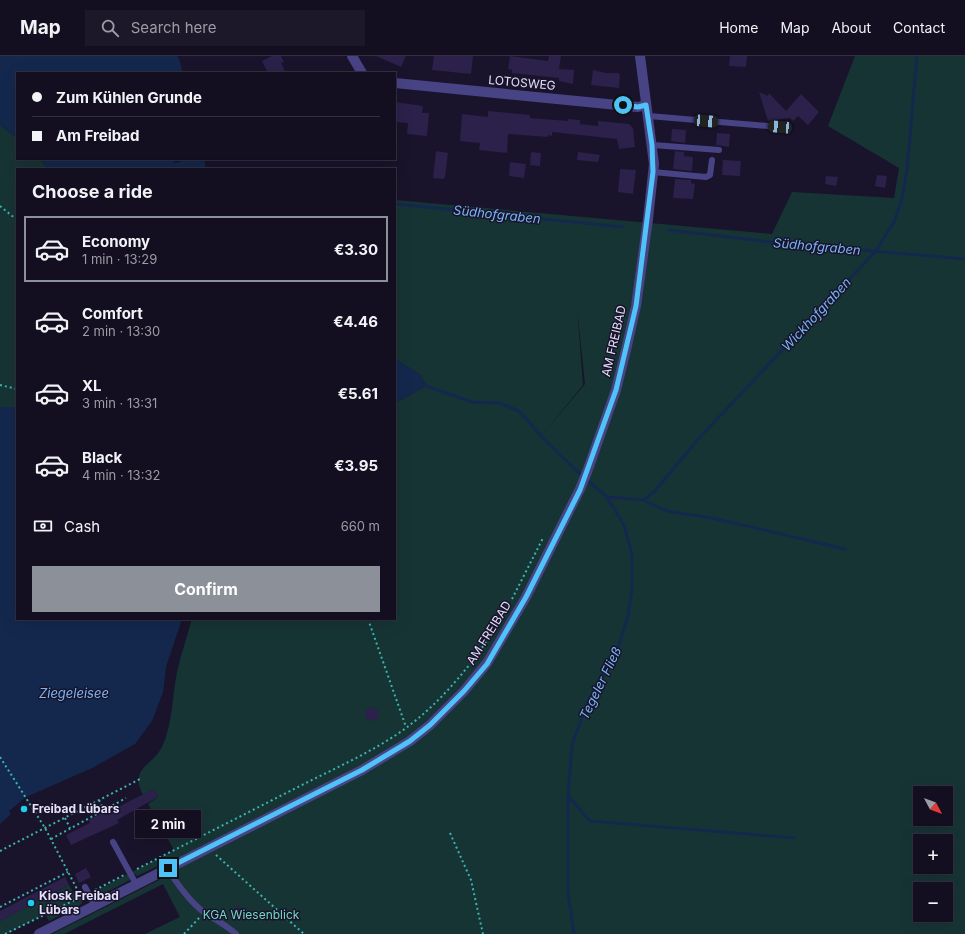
<!DOCTYPE html>
<html lang="en">
<head>
<meta charset="utf-8">
<style>
  :root { --surface:#130f20; --page:#1c1829; --text:#f1f3f6; --muted:#9d9ca5; --line:#322f3e; --accent:#8c9099 }
  body { margin:0; font-family:Inter,sans-serif; background:var(--page); color:var(--text); height:100vh; display:flex; flex-direction:column; font-size:15px; white-space:nowrap }
  * { box-sizing:border-box; margin:0 }
  p { font-size:13px; color:var(--muted) }
  .icon { flex:none; width:22px; height:22px; fill:none; stroke:currentColor; stroke-width:2; stroke-linecap:round; stroke-linejoin:round }
  .map { position:relative; flex:1; overflow:hidden }
  .side { position:absolute; left:16px; top:112px; width:380px; height:452px; display:flex; flex-direction:column; background:var(--surface); border-radius:0px; box-shadow:0 4px 16px #0002,0 0 0 1px var(--line) }
  .side>* { flex:none }
  .guide { position:absolute; left:16px; top:16px; width:380px; height:88px; border-radius:0px; box-shadow:0 4px 16px #0002,0 0 0 1px var(--line); display:grid; align-content:center; height:88px; padding:0 16px; background:var(--surface) }
  .needle { width:26px; rotate:131deg }
  .buttons { position:absolute; left:913px; top:730px; display:grid; gap:8px }
  .buttons a { display:grid; place-items:center; width:40px; height:40px; border-radius:0px; background:var(--surface); box-shadow:0 4px 16px #0002,0 0 0 1px var(--line); font-size:20px }
  .end { position:absolute; width:18px; height:18px; margin:-9px; border:5px solid #4fc3f7; background:#111; box-shadow:0 0 0 2px #111 }
  .from { border-radius:50% }
  .bubble { position:absolute; height:28px; border-radius:0px; background:var(--surface); box-shadow:0 4px 16px #0002,0 0 0 1px var(--line); font-size:13px; font-weight:700; line-height:28px; text-align:center }
  .car { position:absolute; width:12px; height:24px; margin:-12px -6px; border-radius:5px; box-shadow:0 0 3px 1px #0007; background:linear-gradient(#222 24%,#8ab4d8 0 40%,#222 0 76%,#8ab4d8 0 86%,#222 0) }
  .guide b { display:flex; align-items:center; gap:14px; height:38px; font-size:15px }
  .guide b+b { border-top:1px solid var(--line) }
  .guide i { width:10px; height:10px; background:var(--text) }
  ul { padding:0; list-style:none }
  li { display:flex; align-items:center; gap:12px; height:66px; margin:0 8px 6px; padding:0 8px; border:2px solid transparent; border-radius:0px }
  li div { flex:1 }
  li b { display:block; font-size:15px }
  li em { font-style:normal; font-weight:700 }
  li.selected { border-color:var(--accent) }
  li>.icon { width:36px; height:36px; stroke-width:1.5 }
  h2 { padding:0 16px; font-size:18px; line-height:48px }
  .pay { display:flex; align-items:center; gap:10px; height:44px; padding:0 16px; font-size:15px }
  .pay p { margin-inline-start:auto }
  .primary-button { display:flex; gap:8px; margin-top:auto; padding:8px 16px }
  .primary-button a { flex:1; height:46px; border-radius:0px; background:var(--accent); color:#fff; font-size:16px; font-weight:700; line-height:46px; text-align:center }
  header { display:flex; align-items:center; gap:24px; box-sizing:border-box; height:56px; padding:0 20px; background:var(--surface); border-bottom:1px solid var(--line) }
  header strong { font-size:19px }
  nav { display:flex; gap:22px; margin-inline-start:auto; font-size:14px }
  .search { width:280px; height:36px; background:var(--page); display:flex; align-items:center; gap:10px; box-sizing:border-box; padding:0 14px; border-radius:0px; color:var(--muted); font-size:15px }
  .map>svg:first-child { display:block }
  .green { fill:#173434; fill-rule:evenodd }
  .water { fill:#14284e }
  .lines { fill:none; stroke-linecap:round; stroke-linejoin:round }
  .stream { stroke:#14284e; stroke-width:3 }
  .building { fill:#2b214a }
  .path { stroke:#3cb4b2; stroke-width:2; stroke-dasharray:2 3; stroke-linecap:butt }
  .lane { stroke:#484385; stroke-width:6 }
  .street { stroke:#484385; stroke-width:10 }
  .route { stroke:#4fc3f7; stroke-width:5 }
  .poi-dot { fill:#1ccfec; stroke:#19142b; stroke-width:1.5 }
  .labels { text-anchor:middle; stroke-width:3; stroke-linejoin:round; paint-order:stroke }
  .street-label { font-size:12px; fill:#e4e0fc; stroke:#19142b }
  .poi-label { font-size:12px; font-weight:bold; fill:#e4e0fc; stroke:#19142b; text-anchor:start }
  .park-label { font-size:12px; fill:#70d8c2; stroke:#19142b }
  .water-label { font-size:13px; font-style:italic; fill:#77b5f4; stroke:#19142b }
</style>
</head>
<body>
<header>
<strong>Map</strong>
<div class="search"><svg class="icon" aria-label="search" viewBox="0 0 24 24"><circle cx="10" cy="10" r="6"/><path d="M15 15l6 6"/></svg>Search here</div>
<nav><a>Home</a><a>Map</a><a>About</a><a>Contact</a></nav>
</header>
<div class="map">
<svg width="965" height="878" viewBox="0 0 965 878">
  <rect width="100%" height="100%" fill="#19142b"/>
  <path class="green" d="M 855,0 L 965,0 L 965,878 L 145,878 L 180,861 L 163,828 L 64,878 L 52,878 L 169,819 L 172,803 L 137,820 L 132,816 L 174,794 L 148,748 L 158,741 L 154,733 L 143,739 C 129,711 152,711 162,691 C 173,667 172,641 177,616 C 181,598 187,581 192,563 L 395,563 L 395,347 L 426,330 L 421,319 L 395,303 L 395,144 L 772,178 L 792,136 L 894,142 L 899,112 L 828,70 ZM 577,252 L 585,328 L 542,379 L 583,329 ZM 920,737 L 946,737 L 946,763 L 920,763 ZM 920,785 L 946,785 L 946,811 L 920,811 ZM 920,833 L 946,833 L 946,859 L 920,859 Z
    M 0,69 L 17,82 L 17,103 L 40,103 L 48,113 L 17,113 L 17,351 L 0,351 Z
    M 128,818 L 130,824 L 103,838 L 95,835 Z
    M 69,829 L 76,841 L 83,841 L 82,847 L 80,849 L 49,865 L 45,858 L 7,878 L 0,878 L 0,865 Z"/>
  <path class="water" d="M 0,0 L 177,0 L 179,3 L 183,17 L 17,17 L 17,82 L 0,69 Z
    M 40,103 L 170,103 L 176,107 L 187,103 L 204,103 L 206,113 L 48,113 Z
    M 395,303 L 421,319 L 426,330 L 395,347 Z
    M 0,351 L 17,351 L 17,563 L 182,563 L 166,611 L 163,636 L 152,665 L 135,688 L 92,712 L 26,741 L 9,755 L 11,758 L 0,768 Z"/>
  <g class="lines">
    <path class="stream" d="M 395,148 L 623,171
      M 669,174 L 770,186 L 965,203
      M 423,329 L 472,346 L 499,347 L 519,355 L 544,383 L 576,414 L 607,441 L 624,469 L 632,498 L 632,533 L 628,560 L 618,592 L 588,645 L 572,689 L 568,740 L 568,838 L 574,878
      M 607,441 L 643,444 L 654,436 L 700,381 L 875,196 L 894,166 L 902,143 L 907,114 L 917,0
      M 643,444 L 667,455 L 717,463 L 845,493
      M 568,740 L 590,765 L 794,782"/>
  </g>
  <path class="building" d="M 272,0 L 281,0 L 284,6 L 281,7 L 286,17 L 268,17 L 262,5 Z
    M 376,0 L 406,0 L 401,11 Z
    M 434,0 L 473,0 L 471,18 L 432,14 Z
    M 510,0 L 548,5 L 549,0 L 561,0 L 559,13 L 574,14 L 573,28 L 559,25 L 559,22 L 512,17 L 512,14 L 508,13 Z
    M 730,0 L 747,0 L 746,11 L 729,10 Z
    M 593,14 L 606,17 L 618,17 L 620,19 L 619,32 L 591,29 Z
    M 759,36 L 768,40 L 769,37 L 786,55 L 801,38 L 819,56 L 808,69 L 798,60 L 793,65 L 790,62 L 768,65 Z
    M 395,46 L 423,50 L 422,57 L 429,57 L 427,80 L 407,78 L 408,67 L 395,66 Z
    M 488,55 L 530,59 L 530,62 L 568,65 L 568,63 L 580,64 L 580,68 L 598,70 L 598,65 L 629,68 L 633,72 L 635,91 L 619,93 L 617,83 L 552,76 L 552,80 L 548,79 L 548,81 L 508,78 L 507,97 L 479,94 L 480,87 L 460,85 L 462,58 L 488,61 Z
    M 672,73 L 686,74 L 685,87 L 671,85 Z
    M 717,77 L 730,78 L 729,91 L 716,89 Z
    M 436,95 L 448,97 L 445,121 L 443,123 L 433,122 Z
    M 675,95 L 684,96 L 684,100 L 693,101 L 692,115 L 673,113 Z
    M 531,96 L 541,97 L 540,110 L 530,109 Z
    M 578,96 L 600,99 L 598,106 L 577,104 Z
    M 723,104 L 741,105 L 740,120 L 722,119 Z
    M 510,106 L 526,108 L 524,122 L 509,120 Z
    M 620,113 L 636,114 L 633,138 L 618,136 Z
    M 877,119 L 887,120 L 885,132 L 875,130 Z
    M 826,120 L 838,121 L 836,130 L 825,128 Z
    M 675,123 L 691,124 L 691,127 L 695,128 L 693,143 L 673,142 Z
    M365 658a7 7 0 1 1 14 0a7 7 0 1 1-14 0Z
    M 154,733 L 158,741 L 117,764 L 119,767 L 71,789 L 66,779 L 90,767 L 89,764 L 117,749 L 118,751 Z
    M 86,812 L 91,821 L 79,827 L 75,818 Z
    M 65,821 L 69,829 L 0,865 L 0,855 Z
    M 238,849 L 246,856 L 238,866 L 229,858 Z"/>
  <g class="lines">
    <path class="path" d="M 0,150 L 17,164
      M 0,329 L 17,333
      M 512,543 L 543,482
      M 368,563 L 406,671
      M 0,701 L 45,772 L 77,833
      M 99,744 L 104,754
      M 65,762 L 70,772
      M 450,777 L 471,824 L 483,878
      M 51,783 L 126,742
      M 0,795 L 142,722
      M 216,799 L 304,878
      M 137,813 C 190,786 243,759 296,732 C 333,713 373,696 406,672 C 438,648 465,617 488,583
      M 95,834 L 124,819
      M 0,851 L 68,816
      M 5,878 L 83,840
      M 184,878 L 200,861"/>
    <path class="lane" d="M 649,60 L 780,71
      M 653,89 L 719,94
      M 653,116 L 706,121 L 710,119 L 712,104
      M 113,786 L 136,828
      M 168,812 C 175,826 192,848 205,857 C 216,864 226,869 236,878
      M 85,831 L 95,850"/>
    <path class="street" d="M 352,0 L 362,17
      M 395,27 L 638,51 L 646,49
      M 39,878 L 362,714 L 410,685 L 430,669 L 464,635 L 487,607 L 526,541 L 580,433 L 587,416 L 616,334 L 626,294 L 636,250 L 648,163 L 654,108 L 640,0"/>
  </g>
  <g class="lines">
    <path class="route" d="M 168,812 L 362,714 L 410,685 L 430,669 L 464,635 L 487,608 L 526,541 L 580,434 L 616,334 L 636,250 L 653,116 L 652,89 L 646,49 L 638,51 L 623,49"/>
  </g>
  <g class="poi-dot">
    <circle cx="24" cy="753" r="4"/>
    <circle cx="31" cy="847" r="4"/>
  </g>
  <g class="labels">
    <g class="street-label">
      <text transform="translate(522 27) rotate(5)" y="4">LOTOSWEG</text>
      <text transform="translate(614 285) rotate(-77)" y="4">AM FREIBAD</text>
      <text transform="translate(489 577) rotate(-58)" y="4">AM FREIBAD</text>
    </g>
    <g class="poi-label">
      <text x="32" y="757">Freibad Lübars</text>
      <text x="39" y="844">Kiosk Freibad<tspan x="39" dy="14">Lübars</tspan></text>
    </g>
    <g class="park-label">
      <text x="251" y="863">KGA Wiesenblick</text>
    </g>
    <g class="water-label">
      <text transform="translate(497 158) rotate(6)" y="5">Südhofgraben</text>
      <text transform="translate(817 190) rotate(5)" y="5">Südhofgraben</text>
      <text transform="translate(816 258) rotate(-47)" y="5">Wickhofgraben</text>
      <text transform="translate(600 627) rotate(-64)" y="5">Tegeler Fließ</text>
      <text x="74" y="642">Ziegeleisee</text>
    </g>
  </g>
</svg>
<div class="buttons">
<a><svg class="needle" viewBox="-14 -14 28 28"><path d="M0-13l5 13h-10z" fill="#e53935"/><path d="M0 13l5-13h-10z" fill="#9d9ca5"/></svg></a>
<a>+</a>
<a>−</a>
</div>
<i class="end from" style="left:623px;top:49px"></i>
<i class="end" style="left:168px;top:812px"></i>
<div class="bubble" style="left:135px;top:754px;width:66px">2 min</div>
<i class="car" style="left:706px;top:65px;rotate:95deg"></i>
<i class="car" style="left:780px;top:71px;rotate:275deg"></i>
<div class="guide">
<b><i class="from"></i>Zum Kühlen Grunde</b>
<b><i></i>Am Freibad</b>
</div>
<section class="side">
<h2>Choose a ride</h2>
<ul>
<li class="selected"><svg class="icon" aria-label="car" viewBox="0 0 24 24"><path d="M5 17H2v-5l4-1 3-4h7l3 4 3 1v5h-3M9 17h6M6 11h13"/><circle cx="7" cy="17" r="2"/><circle cx="17" cy="17" r="2"/></svg><div><b>Economy</b><p>1 min · 13:29</p></div><em>€3.30</em></li>
<li><svg class="icon" aria-label="car" viewBox="0 0 24 24"><path d="M5 17H2v-5l4-1 3-4h7l3 4 3 1v5h-3M9 17h6M6 11h13"/><circle cx="7" cy="17" r="2"/><circle cx="17" cy="17" r="2"/></svg><div><b>Comfort</b><p>2 min · 13:30</p></div><em>€4.46</em></li>
<li><svg class="icon" aria-label="car" viewBox="0 0 24 24"><path d="M5 17H2v-5l4-1 3-4h7l3 4 3 1v5h-3M9 17h6M6 11h13"/><circle cx="7" cy="17" r="2"/><circle cx="17" cy="17" r="2"/></svg><div><b>XL</b><p>3 min · 13:31</p></div><em>€5.61</em></li>
<li><svg class="icon" aria-label="car" viewBox="0 0 24 24"><path d="M5 17H2v-5l4-1 3-4h7l3 4 3 1v5h-3M9 17h6M6 11h13"/><circle cx="7" cy="17" r="2"/><circle cx="17" cy="17" r="2"/></svg><div><b>Black</b><p>4 min · 13:32</p></div><em>€3.95</em></li>
</ul>
<div class="pay"><svg class="icon" aria-label="cash" viewBox="0 0 24 24"><path d="M3 7h18v10H3z"/><circle cx="12" cy="12" r="2"/></svg>Cash<p>660 m</p></div>
<div class="primary-button"><a>Confirm</a></div>
</section>
</div>
</body>
</html>
